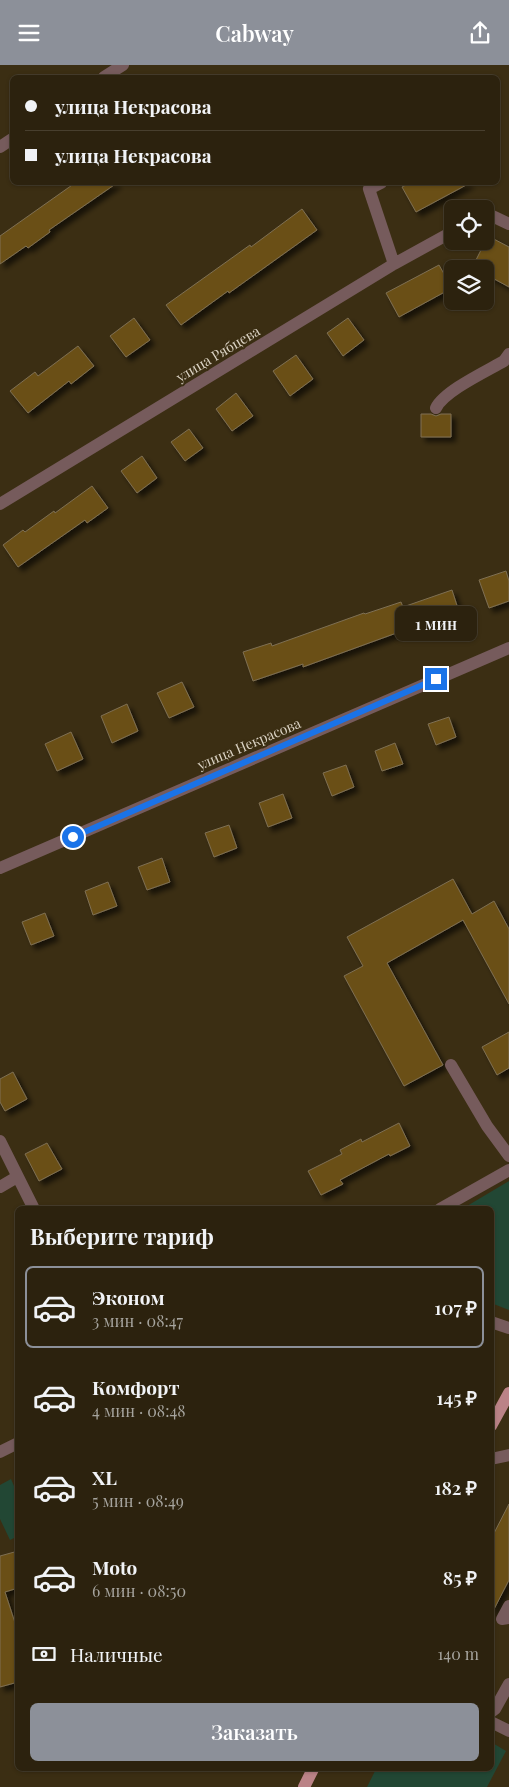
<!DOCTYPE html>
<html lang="ru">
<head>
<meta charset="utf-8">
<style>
  :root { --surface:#2c220e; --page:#382f1c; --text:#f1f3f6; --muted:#a6a49e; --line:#483f2e; --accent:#8c9099 }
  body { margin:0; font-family:"Playfair Display",serif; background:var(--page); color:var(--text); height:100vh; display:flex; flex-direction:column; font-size:19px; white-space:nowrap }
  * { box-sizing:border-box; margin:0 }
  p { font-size:16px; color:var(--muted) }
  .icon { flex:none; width:28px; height:28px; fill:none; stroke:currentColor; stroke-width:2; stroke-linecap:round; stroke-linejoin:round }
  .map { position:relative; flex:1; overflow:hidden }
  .sheet { position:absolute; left:15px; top:1141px; width:479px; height:565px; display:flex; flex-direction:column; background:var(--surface); border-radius:8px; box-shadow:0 1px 4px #0004,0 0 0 1px var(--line) }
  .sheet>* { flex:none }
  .hud { position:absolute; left:10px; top:10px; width:490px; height:110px; border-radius:8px; box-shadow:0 1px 4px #0004,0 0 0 1px var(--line); display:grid; align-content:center; height:110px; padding:0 15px; background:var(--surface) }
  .buttons { position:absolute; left:444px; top:135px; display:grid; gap:10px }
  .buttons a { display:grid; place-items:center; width:50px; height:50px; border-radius:8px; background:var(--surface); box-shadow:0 1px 4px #0004,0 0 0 1px var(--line); font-size:25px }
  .end { position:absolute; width:22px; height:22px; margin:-11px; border:6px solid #1a73e8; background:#fff; box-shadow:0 0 0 2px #fff }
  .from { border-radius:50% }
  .bubble { position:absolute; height:35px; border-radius:8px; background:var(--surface); box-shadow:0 1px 4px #0004,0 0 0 1px var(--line); font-size:16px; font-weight:600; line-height:35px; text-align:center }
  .hud b { display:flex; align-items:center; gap:18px; height:48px; font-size:19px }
  .hud b+b { border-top:1px solid var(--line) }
  .hud i { width:12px; height:12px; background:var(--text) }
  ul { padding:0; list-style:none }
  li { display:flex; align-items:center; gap:15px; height:82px; margin:0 10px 8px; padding:0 5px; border:2px solid transparent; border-radius:8px }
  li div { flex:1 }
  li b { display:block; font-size:19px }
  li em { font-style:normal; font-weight:600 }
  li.active { border-color:var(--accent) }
  li>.icon { width:45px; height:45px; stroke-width:1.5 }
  h2 { padding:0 15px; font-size:22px; line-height:60px }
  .pay { display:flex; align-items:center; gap:12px; height:55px; padding:0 15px; font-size:19px }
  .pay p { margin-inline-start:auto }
  .action { display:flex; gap:10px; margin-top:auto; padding:10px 15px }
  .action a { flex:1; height:58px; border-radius:8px; background:var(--accent); color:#fff; font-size:20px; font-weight:600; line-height:58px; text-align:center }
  header { display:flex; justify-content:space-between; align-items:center; height:65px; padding:0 15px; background:var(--accent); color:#fff; font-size:22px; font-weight:600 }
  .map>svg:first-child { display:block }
  .green { fill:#224734 }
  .building { fill:#6b5016; stroke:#7e6f53; filter:url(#shadow) }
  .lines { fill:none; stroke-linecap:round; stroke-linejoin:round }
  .minor { stroke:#765b5c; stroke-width:12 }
  .major { stroke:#bb8387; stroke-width:12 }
  .route { stroke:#1a73e8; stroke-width:6 }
  .labels { text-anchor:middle; stroke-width:4; stroke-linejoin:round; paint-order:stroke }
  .street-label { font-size:14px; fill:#dbd3c4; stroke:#3b2e13 }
</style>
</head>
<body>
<header><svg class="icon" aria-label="menu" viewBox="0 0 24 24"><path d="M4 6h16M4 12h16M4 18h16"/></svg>Cabway<svg class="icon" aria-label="share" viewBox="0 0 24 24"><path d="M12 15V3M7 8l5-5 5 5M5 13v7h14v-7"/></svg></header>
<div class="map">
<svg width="509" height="1722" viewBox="0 0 509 1722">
  <defs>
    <filter id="shadow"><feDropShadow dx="4.5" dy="4.5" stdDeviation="2.5" flood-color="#0009"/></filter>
  </defs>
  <rect width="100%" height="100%" fill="#3b2e13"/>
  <path class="green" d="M 509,1116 L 509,1245 L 491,1238 L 491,1144 L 462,1144 Z
    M 11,1414 L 17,1428 L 18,1471 L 10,1475 L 0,1454 L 0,1420 Z
    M 491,1677 L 506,1686 L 487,1722 L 367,1722 L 376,1704 L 491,1704 Z"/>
  <path class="building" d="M 75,118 L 117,118 L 49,165 L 50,167 L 28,183 L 26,181 L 0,199 L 0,171 Z
    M 410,118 L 470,118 L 416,147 L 402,122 Z
    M 302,144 L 317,165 L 229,228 L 228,226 L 181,260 L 166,240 L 250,180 L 251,182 Z
    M 488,171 L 509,182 L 509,222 L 485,209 L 485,204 L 472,203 Z
    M 439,200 L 452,223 L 399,252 L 386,228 Z
    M 134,253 L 150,275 L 126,292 L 110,271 Z
    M 348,253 L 364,275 L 343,291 L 327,268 Z
    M 78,281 L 94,301 L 71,319 L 69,316 L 28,348 L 10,326 L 35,307 L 38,311 Z
    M 296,290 L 313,314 L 290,331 L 273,306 Z
    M 236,328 L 253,351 L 232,366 L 216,344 Z
    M 421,349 L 431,349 L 436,351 L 441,349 L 451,349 L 451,372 L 421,372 Z
    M 189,364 L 203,383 L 185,396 L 171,377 Z
    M 142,391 L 157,413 L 137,428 L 121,406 Z
    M 92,421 L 108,443 L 87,458 L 85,455 L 18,502 L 3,480 L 23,465 L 25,467 L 54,446 L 55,448 Z
    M 506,506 L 509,516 L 509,536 L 489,543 L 479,515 Z
    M 452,525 L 460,550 L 437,558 L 435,554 L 303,602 L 303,599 L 253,616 L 243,587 L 271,578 L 272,581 L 364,548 L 365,549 L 401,537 L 403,542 Z
    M 182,617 L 194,642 L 169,653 L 157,628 Z
    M 127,639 L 138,666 L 112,678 L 101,651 Z
    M 449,652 L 456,672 L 436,680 L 428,659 Z
    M 71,667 L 83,694 L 57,706 L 45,679 Z
    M 395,678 L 403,699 L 382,706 L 375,686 Z
    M 346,700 L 354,722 L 332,731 L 323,708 Z
    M 283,729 L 292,753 L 268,762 L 259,738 Z
    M 229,760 L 237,783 L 214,792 L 205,768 Z
    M 162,793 L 170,817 L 147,825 L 138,802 Z
    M 453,814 L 472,849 L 494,836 L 509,864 L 509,939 L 463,855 L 387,898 L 443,1000 L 404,1021 L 344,911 L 363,901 L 347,872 Z
    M 108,817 L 117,841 L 93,850 L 85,826 Z
    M 45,848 L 54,871 L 31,880 L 22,857 Z
    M 509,967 L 509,1003 L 497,1010 L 482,982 Z
    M 13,1007 L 27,1034 L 5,1046 L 0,1037 L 0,1014 Z
    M 399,1058 L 410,1081 L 390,1091 L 389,1089 L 340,1115 L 343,1119 L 321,1130 L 308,1106 L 342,1089 L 340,1085 L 361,1074 L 362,1077 Z
    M 47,1078 L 62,1104 L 39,1116 L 25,1089 Z
    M 509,1439 L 509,1515 L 491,1550 L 491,1474 Z
    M 18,1486 L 18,1523 L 5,1527 L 18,1567 L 18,1617 L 0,1622 L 0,1491 Z"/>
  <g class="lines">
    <path class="minor" d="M 104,12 L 123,0
      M 0,82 L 12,74
      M 381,118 L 369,124 L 394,199
      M 485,150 L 488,149 L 509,159
      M 436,343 C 444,326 487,306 504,296 L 509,289
      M 0,439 L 394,199 L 452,167
      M 0,803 L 509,583
      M 451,1000 L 487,1061 L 509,1091
      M 0,1076 L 34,1144
      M 0,1122 L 17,1112
      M 440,1144 L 509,1105
      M 491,1257 L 509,1263
      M 0,1387 L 18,1378
      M 491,1394 L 509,1390
      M 509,1541 L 502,1554 L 509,1553
      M 491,1647 L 495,1644 L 509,1619
      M 491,1657 L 509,1666"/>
    <path class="major" d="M 491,1361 L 509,1328
      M 304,1722 L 313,1704"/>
  </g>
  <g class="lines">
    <path class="route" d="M 73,772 L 436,614"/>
  </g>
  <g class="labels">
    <g class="street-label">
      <text transform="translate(218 289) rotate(-31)" y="5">улица Рябцева</text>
      <text transform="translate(249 679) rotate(-23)" y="5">улица Некрасова</text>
    </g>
  </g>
</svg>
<div class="buttons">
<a><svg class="icon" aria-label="locate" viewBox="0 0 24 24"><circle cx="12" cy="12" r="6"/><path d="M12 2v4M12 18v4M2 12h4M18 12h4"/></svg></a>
<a><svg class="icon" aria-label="layers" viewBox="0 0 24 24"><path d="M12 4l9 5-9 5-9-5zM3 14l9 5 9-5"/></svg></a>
</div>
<i class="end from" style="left:73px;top:772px"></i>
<i class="end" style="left:436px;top:614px"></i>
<div class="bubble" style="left:395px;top:541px;width:82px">1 мин</div>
<div class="hud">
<b><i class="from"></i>улица Некрасова</b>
<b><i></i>улица Некрасова</b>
</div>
<section class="sheet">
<h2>Выберите тариф</h2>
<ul>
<li class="active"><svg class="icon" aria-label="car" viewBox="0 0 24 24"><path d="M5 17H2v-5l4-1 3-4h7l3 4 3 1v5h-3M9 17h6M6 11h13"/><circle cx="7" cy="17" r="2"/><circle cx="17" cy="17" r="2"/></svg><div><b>Эконом</b><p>3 мин · 08:47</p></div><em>107 ₽</em></li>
<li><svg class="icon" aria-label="car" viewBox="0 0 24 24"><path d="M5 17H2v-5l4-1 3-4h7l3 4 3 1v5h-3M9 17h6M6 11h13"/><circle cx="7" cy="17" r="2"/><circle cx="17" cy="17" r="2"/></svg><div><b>Комфорт</b><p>4 мин · 08:48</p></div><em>145 ₽</em></li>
<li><svg class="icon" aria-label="car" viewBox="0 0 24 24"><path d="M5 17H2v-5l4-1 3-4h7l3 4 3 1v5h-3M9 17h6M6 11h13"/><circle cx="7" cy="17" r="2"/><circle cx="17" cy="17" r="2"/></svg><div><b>XL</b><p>5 мин · 08:49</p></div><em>182 ₽</em></li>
<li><svg class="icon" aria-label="car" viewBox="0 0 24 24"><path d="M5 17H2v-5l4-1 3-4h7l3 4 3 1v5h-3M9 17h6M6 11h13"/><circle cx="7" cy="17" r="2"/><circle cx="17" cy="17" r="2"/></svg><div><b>Moto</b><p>6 мин · 08:50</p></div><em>85 ₽</em></li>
</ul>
<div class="pay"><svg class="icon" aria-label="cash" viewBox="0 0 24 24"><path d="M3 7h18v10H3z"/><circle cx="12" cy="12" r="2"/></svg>Наличные<p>140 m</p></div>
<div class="action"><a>Заказать</a></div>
</section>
</div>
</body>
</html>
